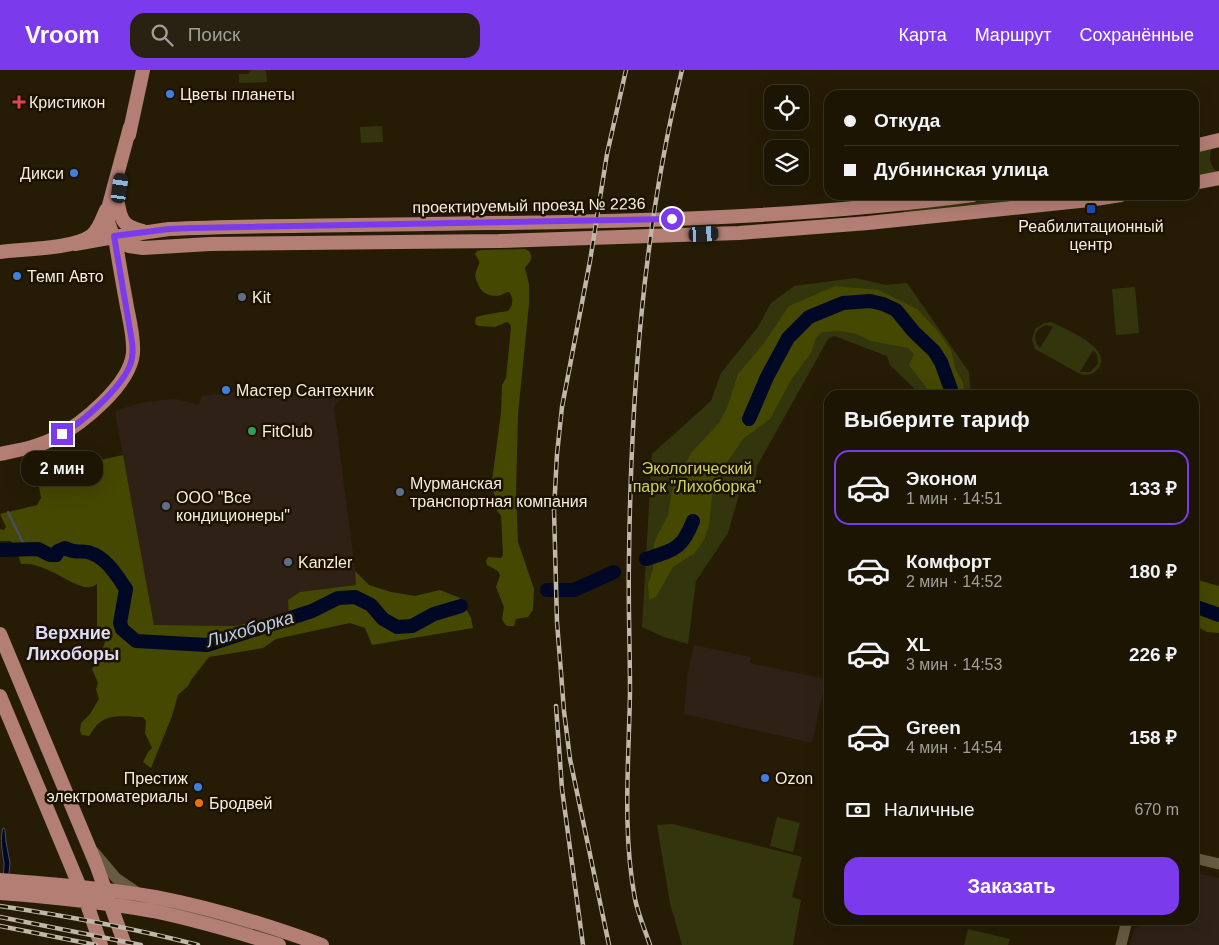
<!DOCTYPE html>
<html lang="ru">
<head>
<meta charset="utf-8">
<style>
  :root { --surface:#1c1504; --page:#292213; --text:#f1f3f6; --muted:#a09f9a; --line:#3a3426; --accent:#7c3aed }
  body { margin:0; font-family:Helvetica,sans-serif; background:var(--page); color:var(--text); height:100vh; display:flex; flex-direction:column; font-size:19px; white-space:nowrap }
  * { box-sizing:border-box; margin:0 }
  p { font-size:16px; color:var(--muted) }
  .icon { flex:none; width:28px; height:28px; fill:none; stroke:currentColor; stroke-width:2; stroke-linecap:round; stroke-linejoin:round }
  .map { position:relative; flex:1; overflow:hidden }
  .drawer { position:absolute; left:824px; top:320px; width:375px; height:535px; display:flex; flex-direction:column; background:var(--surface); border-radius:15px; box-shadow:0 5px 20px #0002,0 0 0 1px var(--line) }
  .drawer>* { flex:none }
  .hud { position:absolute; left:824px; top:20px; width:375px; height:110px; border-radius:15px; box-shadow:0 5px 20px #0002,0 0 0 1px var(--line); display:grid; align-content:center; height:110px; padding:0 20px; background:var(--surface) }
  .buttons { position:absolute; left:764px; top:15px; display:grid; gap:10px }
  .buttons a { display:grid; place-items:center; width:45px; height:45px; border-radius:10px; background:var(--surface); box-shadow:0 5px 20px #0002,0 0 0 1px var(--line); font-size:25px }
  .end { position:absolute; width:22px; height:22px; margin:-11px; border:6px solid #7c3aed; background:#fff; box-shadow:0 0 0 2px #fff }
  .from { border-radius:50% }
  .bubble { position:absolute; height:35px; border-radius:15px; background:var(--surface); box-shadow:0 5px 20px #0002,0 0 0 1px var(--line); font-size:16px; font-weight:700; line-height:35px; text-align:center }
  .car { position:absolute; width:15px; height:30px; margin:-15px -8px; border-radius:6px; box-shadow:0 0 4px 1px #0007; background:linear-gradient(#222 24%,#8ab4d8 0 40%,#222 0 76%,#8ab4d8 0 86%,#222 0) }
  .hud b { display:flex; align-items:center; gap:18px; height:48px; font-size:19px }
  .hud b+b { border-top:1px solid var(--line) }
  .hud i { width:12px; height:12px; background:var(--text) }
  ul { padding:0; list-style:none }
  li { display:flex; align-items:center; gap:15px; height:75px; margin:0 10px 8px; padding:0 10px; border:2px solid transparent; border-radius:15px }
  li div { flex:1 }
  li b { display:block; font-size:19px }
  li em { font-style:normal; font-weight:700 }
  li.current { border-color:var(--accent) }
  li>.icon { width:45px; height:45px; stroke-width:1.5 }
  h2 { padding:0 20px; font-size:22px; line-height:60px }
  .pay { display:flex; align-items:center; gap:12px; height:55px; padding:0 20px; font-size:19px }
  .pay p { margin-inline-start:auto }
  .action { display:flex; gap:10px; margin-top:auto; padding:10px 20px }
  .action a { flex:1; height:58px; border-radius:15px; background:var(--accent); color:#fff; font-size:20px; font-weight:700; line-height:58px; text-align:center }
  header { display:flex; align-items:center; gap:30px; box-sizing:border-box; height:70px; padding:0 25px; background:var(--accent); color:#fff }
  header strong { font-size:24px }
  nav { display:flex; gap:28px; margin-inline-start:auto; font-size:18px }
  .search { width:350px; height:45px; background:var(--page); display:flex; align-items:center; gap:12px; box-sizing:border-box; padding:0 18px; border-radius:15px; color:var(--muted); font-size:19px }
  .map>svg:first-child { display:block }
  .commercial { fill:#2f2115 }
  .green { fill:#33360c; fill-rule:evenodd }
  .forest { fill:#454800 }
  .water { fill:#000825; stroke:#4a4d5d }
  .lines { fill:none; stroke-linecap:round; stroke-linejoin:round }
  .stream { stroke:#4a4d5d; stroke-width:2.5 }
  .river { stroke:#000825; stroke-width:14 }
  .minor { stroke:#675b42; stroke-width:11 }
  .major { stroke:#b37e74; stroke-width:14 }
  .rail-casing { stroke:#bfb7a7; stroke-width:4.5 }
  .rail { stroke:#1d1200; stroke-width:2.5; stroke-dasharray:8; stroke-linecap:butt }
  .route { stroke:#7c3aed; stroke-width:6 }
  .shop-dot { fill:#3f7fe0; stroke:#1d1200; stroke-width:2 }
  .health-dot { fill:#e0444e; stroke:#1d1200; stroke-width:2 }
  .transit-dot { fill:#1a4fb4; stroke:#1d1200; stroke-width:2 }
  .service-dot { fill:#5c6f8a; stroke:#1d1200; stroke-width:2 }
  .leisure-dot { fill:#2e9e5b; stroke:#1d1200; stroke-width:2 }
  .food-dot { fill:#e8710a; stroke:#1d1200; stroke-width:2 }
  .labels { text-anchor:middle; stroke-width:5; stroke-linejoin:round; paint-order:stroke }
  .poi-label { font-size:16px; fill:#f5eee0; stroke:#1d1200; text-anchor:start }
  .street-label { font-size:16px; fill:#f5eee0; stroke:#1d1200 }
  .park-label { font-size:16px; fill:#cbd361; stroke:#1d1200 }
  .water-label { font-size:18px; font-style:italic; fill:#b7d1f3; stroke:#1d1200 }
  .neighbourhood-label { font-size:18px; font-weight:bold; fill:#ddddfb; stroke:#1d1200 }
</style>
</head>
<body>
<header>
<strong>Vroom</strong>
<div class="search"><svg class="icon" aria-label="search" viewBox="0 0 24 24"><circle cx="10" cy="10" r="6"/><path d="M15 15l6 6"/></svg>Поиск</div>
<nav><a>Карта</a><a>Маршрут</a><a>Сохранённые</a></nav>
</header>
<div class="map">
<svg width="1219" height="875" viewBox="0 0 1219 875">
  <rect width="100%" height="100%" fill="#261c05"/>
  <path class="commercial" d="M 353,315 L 334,337 L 357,515 L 300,522 L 289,544 L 235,556 L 153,555 L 115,341 L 140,333 L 163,330 L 176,329 L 199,335 L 201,326 L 252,320 L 261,325 Z
    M 694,575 L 751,587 L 750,593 L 826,609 L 812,673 L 684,644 L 688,602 Z
    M 1194,802 L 1219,808 L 1219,875 L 1130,875 L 1135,857 L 1139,858 L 1142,850 L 1194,850 Z"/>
  <path class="green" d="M 251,0 L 266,0 L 267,12 L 239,13 L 239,4 L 248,4 Z
    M 382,56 L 383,72 L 361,73 L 360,57 Z
    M 1212,78 C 1208,88 1210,96 1218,103 L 1194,107 L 1194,83 Z
    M 1021,125 L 1045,125 L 1045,127 L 905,142 L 903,141 L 905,138 L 985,131 Z
    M 855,208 L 886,215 L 907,213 L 969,302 L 971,325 L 921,325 L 890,295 L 887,286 L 834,266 L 828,269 L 757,396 L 753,424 L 740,421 L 728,463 L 696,511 L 688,574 L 664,567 L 642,557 L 652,384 L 711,331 L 721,303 L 758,257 L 771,233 L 794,216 Z
    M 1135,217 L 1139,263 L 1116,265 L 1112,219 Z
    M 1052,252 C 1066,260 1114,278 1098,299 C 1093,305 1087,306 1080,304 L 1035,279 L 1032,270 L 1035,259 L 1044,253 ZM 1047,255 L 1053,257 L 1040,278 C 1031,269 1035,258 1047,255 ZM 1093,280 L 1097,284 L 1098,294 L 1090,302 L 1080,302 Z
    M 777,747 L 800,753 L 793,782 L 770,776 Z
    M 673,754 L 802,787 L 792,827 L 801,830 L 793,875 L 682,875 L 670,833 L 657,755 Z
    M 968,859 L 1010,869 L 1008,875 L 964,875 Z"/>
  <path class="forest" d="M 525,179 L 529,181 C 534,189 530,191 525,198 L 529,214 L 529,234 L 518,344 L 516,423 L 518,472 L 534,519 L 533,540 L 528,547 L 516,549 L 514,556 L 507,556 L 504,553 L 502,549 L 504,537 L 496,517 L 500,505 L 498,501 L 487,495 L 486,491 L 488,487 L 501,488 L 503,485 L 501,446 L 496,439 L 495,426 L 491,418 L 501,343 L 502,315 L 506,308 L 511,258 L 510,254 L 507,252 L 495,257 L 479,256 L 475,254 L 476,247 C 487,244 496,243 508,241 C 513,236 514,228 509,222 C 506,222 504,224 501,225 C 491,228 481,223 478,214 C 476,210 474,206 476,202 C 479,191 482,195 475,184 L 477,181 L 481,180 Z
    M 835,216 L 878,220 L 917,239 L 936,259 L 951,280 L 955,298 L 963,313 L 964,325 L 932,325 L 909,295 L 914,284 L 908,278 L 871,271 L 856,264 L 841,261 L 822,262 L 816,268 L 811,283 L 791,310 L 770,349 L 744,368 L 725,395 L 713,416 L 709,456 L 704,470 L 694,484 L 673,497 L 656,527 L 649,530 L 648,514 L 653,499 L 654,474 L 657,466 L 668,445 L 672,420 L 691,383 L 719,353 L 727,338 L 738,304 L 764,273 L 789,236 Z
    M 123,385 L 154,555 L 235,556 L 289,544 L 288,530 L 300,522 L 356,515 L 355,501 L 369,515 L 391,522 L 415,526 L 440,520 L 460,528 L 471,548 L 473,558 L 372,575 L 365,558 L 350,553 L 276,569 L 263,578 L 209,587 L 191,610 L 188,616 L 178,625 L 172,646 L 151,698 L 143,692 L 148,682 L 152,678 L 145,663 L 146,651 L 143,647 C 130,647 110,643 99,653 C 95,656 92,662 89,666 L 82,665 L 80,661 L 81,653 L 90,644 L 99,629 L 96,619 L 98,613 L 92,599 L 99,589 L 105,572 L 102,566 L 97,563 L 97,514 C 95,515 92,517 90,517 C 75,520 46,491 21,494 L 15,474 L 10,471 L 0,471 L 0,459 L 4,460 L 6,457 L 0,444 L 37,435 L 41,428 L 37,404 Z
    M 1194,509 L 1219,516 L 1219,563 L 1207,562 L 1194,555 Z"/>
  <path class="water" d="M 3,758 L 5,759 L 6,772 L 10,793 L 8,814 L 3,813 C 3,806 4,799 4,793 C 2,781 0,768 3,758 Z"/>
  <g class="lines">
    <path class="stream" d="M 8,442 L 26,479"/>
    <path class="river" d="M 749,349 L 767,307 L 788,268 L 809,247 L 843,233 L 870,231 L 883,234 L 896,240 L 914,262 L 934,281 L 941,292 L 953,325
      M 0,480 L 38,479 L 50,485 L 56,485 L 58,481 L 65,478 C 76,484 78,480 88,482 C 106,487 116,504 126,519 L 120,553 L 122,559 L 136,571 L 207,575 L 312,541 L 338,528 L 355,527 L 371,535 L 383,549 L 397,557 L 412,556 L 434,544 L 461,536
      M 646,489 C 673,480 682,480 693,451
      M 547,520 L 574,520 L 614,502
      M 1194,536 L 1219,545"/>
    <path class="minor" d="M 94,782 L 116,808 L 138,823
      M 1194,788 L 1219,794
      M 157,833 L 248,857
      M 1121,875 L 1127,850"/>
    <path class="major" d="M 130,57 L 109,135 L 108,152 L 112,163 L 119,172 L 129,176 L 143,178 L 210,174 L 499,171 L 739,163 L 868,153 L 1089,130 L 1121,125
      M 129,65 L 143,0
      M 1194,76 L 1219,70
      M 1194,113 L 1219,108
      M 118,134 C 121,152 125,157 143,161
      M 75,174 L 114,167 L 169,159 C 230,156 291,156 351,155 C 558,152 767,153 973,125
      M 0,182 C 23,179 73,179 91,166 C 99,160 102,149 106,140
      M 0,384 C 19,380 38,377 55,368 C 82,354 130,315 133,283 C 134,268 130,252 127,237 C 123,214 118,189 115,166
      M 0,564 L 96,794 L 125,875
      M 0,626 L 87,834 L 101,875
      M 0,810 C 52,814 104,818 155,827 C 212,838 268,855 322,875
      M 0,823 C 51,827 102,832 153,841 C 196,850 237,862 279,875"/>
    <defs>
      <path id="rail" d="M 556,636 L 562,719 L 583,875
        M 0,836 C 67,846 132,858 198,875
        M 0,847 L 141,875
        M 0,856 L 96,875
        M 609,875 L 570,689 L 564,641 L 557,552 L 554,440 L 557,384 L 562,337 L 590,191 L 607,84 L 626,0
        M 650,875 C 645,860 638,844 635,829 C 622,760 629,690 630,621 C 630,577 628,532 629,488 C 631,325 643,159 682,0"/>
    </defs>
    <use href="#rail" class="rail-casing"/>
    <use href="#rail" class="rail"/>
  </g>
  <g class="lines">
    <path class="route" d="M 62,364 C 83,352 122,317 130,295 C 133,288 133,280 132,272 L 114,166 L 169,159 L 192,158 L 672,149"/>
  </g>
  <g class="shop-dot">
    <circle cx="170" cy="24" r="5"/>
    <circle cx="74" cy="103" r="5"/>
    <circle cx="17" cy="206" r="5"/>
    <circle cx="226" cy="320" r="5"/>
    <circle cx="765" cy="708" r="5"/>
    <circle cx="198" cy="717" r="5"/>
  </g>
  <path class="health-dot" d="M16.5 24.5h5v5h5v5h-5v5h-5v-5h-5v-5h5z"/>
  <rect class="transit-dot" x="1086" y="134" width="10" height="10" rx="2.5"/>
  <g class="service-dot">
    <circle cx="242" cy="227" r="5"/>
    <circle cx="400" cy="422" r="5"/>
    <circle cx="166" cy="436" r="5"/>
    <circle cx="288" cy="492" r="5"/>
  </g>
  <circle class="leisure-dot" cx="252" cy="361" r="5"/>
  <circle class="food-dot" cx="199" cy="733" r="5"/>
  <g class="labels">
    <g class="poi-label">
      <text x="180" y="30">Цветы планеты</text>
      <text x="29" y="38">Кристикон</text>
      <text x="64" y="109" text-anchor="end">Дикси</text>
      <text x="1091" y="162" text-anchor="middle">Реабилитационный<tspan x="1091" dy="18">центр</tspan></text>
      <text x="27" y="212">Темп Авто</text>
      <text x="252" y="233">Kit</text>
      <text x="236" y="326">Мастер Сантехник</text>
      <text x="262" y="367">FitClub</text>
      <text x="410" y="419">Мурманская<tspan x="410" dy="18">транспортная компания</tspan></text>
      <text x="176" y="433">ООО "Все<tspan x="176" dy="18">кондиционеры"</tspan></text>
      <text x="298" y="498">Kanzler</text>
      <text x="188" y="714" text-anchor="end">Престиж<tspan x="188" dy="18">электроматериалы</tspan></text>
      <text x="775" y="714">Ozon</text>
      <text x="209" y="739">Бродвей</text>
    </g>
    <g class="street-label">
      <text transform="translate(529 135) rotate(-1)" y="6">проектируемый проезд № 2236</text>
    </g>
    <g class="park-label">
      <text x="697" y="404">Экологический<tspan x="697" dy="18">парк "Лихоборка"</tspan></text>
    </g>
    <g class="water-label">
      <text transform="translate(250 559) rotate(-16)" y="6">Лихоборка</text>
    </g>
    <g class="neighbourhood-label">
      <text x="73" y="569">Верхние<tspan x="73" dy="21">Лихоборы</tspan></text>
    </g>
  </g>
</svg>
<div class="buttons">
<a><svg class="icon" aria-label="locate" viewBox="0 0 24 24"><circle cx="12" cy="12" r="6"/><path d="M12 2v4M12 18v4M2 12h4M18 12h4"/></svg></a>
<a><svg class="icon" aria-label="layers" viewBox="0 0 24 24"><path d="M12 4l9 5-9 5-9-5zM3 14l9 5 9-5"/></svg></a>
</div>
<i class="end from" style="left:672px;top:149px"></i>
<i class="end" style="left:62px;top:364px"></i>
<div class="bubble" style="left:21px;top:381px;width:82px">2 мин</div>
<i class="car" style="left:120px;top:118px;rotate:8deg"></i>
<i class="car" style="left:704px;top:164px;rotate:87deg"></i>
<div class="hud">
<b><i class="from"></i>Откуда</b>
<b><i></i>Дубнинская улица</b>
</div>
<section class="drawer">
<h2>Выберите тариф</h2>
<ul>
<li class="current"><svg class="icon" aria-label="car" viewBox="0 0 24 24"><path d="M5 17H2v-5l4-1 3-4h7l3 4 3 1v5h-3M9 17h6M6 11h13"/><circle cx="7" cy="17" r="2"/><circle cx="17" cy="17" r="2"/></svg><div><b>Эконом</b><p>1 мин · 14:51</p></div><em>133 ₽</em></li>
<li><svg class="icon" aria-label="car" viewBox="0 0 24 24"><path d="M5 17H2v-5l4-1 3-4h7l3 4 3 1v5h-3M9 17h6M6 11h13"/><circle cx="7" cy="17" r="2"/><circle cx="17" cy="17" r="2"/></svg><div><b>Комфорт</b><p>2 мин · 14:52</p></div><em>180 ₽</em></li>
<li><svg class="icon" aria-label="car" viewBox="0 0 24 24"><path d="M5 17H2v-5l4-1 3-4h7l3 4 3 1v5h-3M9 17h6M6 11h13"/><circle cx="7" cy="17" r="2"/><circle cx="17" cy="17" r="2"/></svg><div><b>XL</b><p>3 мин · 14:53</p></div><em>226 ₽</em></li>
<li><svg class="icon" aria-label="car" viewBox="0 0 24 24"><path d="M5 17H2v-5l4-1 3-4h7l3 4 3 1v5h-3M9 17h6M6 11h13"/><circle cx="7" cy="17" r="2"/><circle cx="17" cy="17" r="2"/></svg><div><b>Green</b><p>4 мин · 14:54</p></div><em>158 ₽</em></li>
</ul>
<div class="pay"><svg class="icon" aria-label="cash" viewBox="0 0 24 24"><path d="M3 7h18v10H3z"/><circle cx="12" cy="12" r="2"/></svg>Наличные<p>670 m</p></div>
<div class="action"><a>Заказать</a></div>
</section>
</div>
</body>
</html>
